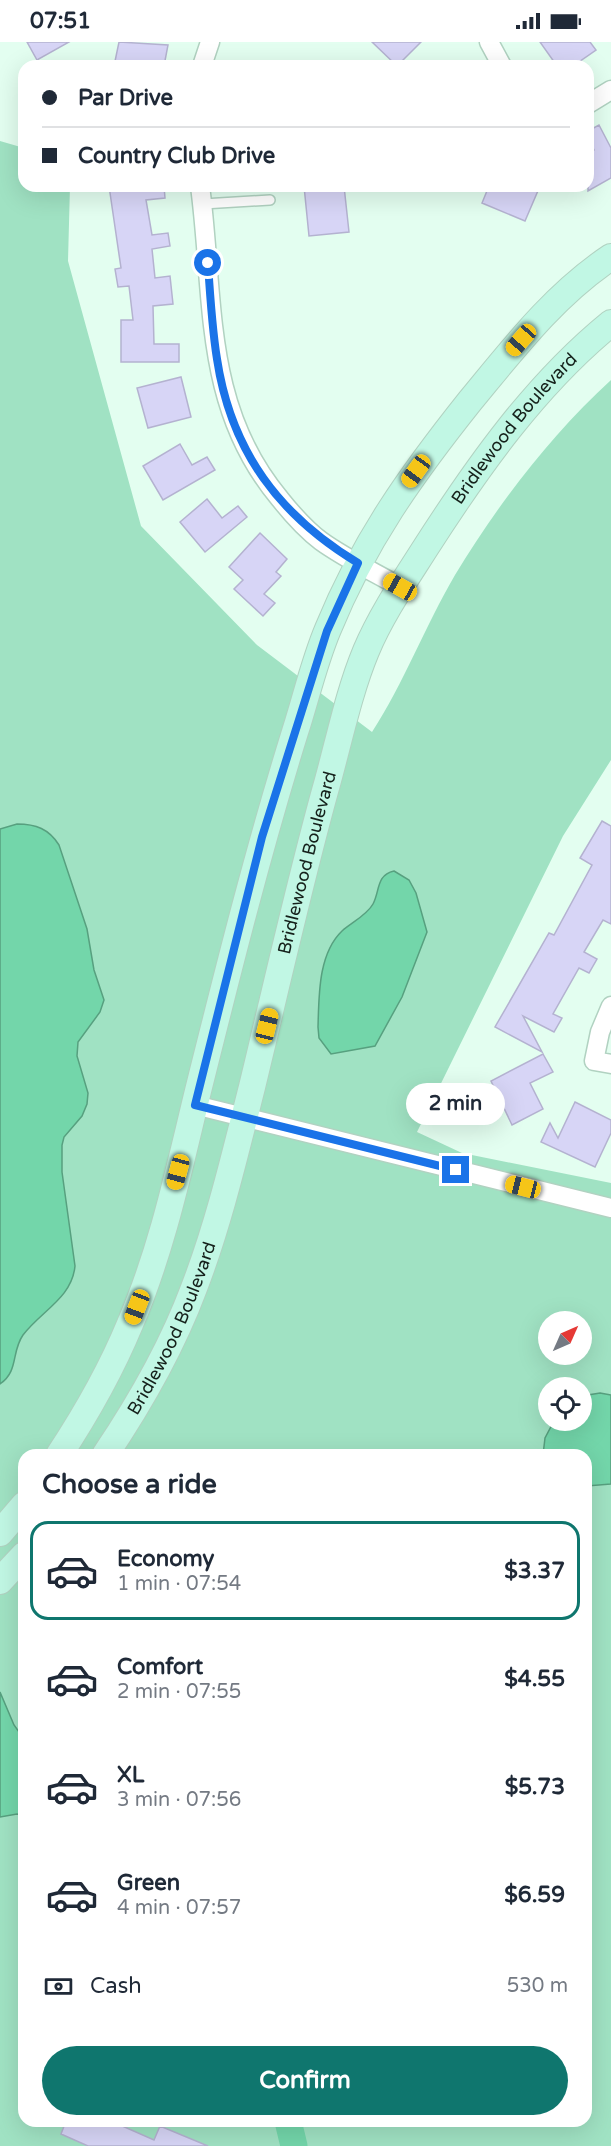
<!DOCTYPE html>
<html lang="en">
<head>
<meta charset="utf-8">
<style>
  :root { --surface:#fff; --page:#f6f6f7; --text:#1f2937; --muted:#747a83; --line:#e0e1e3; --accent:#0f766e }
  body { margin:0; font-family:"Varela Round",sans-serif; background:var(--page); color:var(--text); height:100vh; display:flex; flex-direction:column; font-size:22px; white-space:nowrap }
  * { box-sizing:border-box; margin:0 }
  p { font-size:20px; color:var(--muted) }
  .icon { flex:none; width:33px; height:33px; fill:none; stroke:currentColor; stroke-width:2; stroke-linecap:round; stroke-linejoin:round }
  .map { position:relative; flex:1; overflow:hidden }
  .panel { position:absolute; left:18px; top:1407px; width:574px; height:678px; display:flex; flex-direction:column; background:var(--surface); border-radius:18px; box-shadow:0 6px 24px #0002 }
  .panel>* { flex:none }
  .top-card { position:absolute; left:18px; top:18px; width:576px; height:132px; border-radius:18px; box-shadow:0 6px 24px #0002; display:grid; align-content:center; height:132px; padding:0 24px; background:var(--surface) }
  .needle { width:39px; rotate:45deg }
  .fabs { position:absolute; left:538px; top:1269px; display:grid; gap:12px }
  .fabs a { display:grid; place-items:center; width:54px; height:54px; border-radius:50%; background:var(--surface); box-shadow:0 6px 24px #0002; font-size:30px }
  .end { position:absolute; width:27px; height:27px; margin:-14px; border:8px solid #1a73e8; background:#fff; box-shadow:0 0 0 3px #fff }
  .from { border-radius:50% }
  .bubble { position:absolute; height:42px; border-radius:21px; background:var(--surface); box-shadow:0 6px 24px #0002; font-size:20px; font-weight:700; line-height:42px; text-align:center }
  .car { position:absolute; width:18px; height:36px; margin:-18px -9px; border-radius:8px; box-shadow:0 0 4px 2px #0007; background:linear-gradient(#f5c518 24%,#345 0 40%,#f5c518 0 76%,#345 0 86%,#f5c518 0) }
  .top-card b { display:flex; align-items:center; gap:21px; height:57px; font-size:22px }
  .top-card b+b { border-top:2px solid var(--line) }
  .top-card i { width:15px; height:15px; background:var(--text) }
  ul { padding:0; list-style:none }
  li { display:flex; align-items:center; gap:18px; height:99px; margin:0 12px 9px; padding:0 12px; border:3px solid transparent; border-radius:18px }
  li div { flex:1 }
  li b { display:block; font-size:22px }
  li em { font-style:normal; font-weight:700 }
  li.selected { border-color:var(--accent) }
  li>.icon { width:54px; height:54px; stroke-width:1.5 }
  h2 { padding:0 24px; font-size:27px; line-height:72px }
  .pay { display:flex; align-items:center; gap:15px; height:66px; padding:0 24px; font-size:22px }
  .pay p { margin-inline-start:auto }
  .primary-button { display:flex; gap:12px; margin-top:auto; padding:12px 24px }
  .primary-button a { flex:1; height:69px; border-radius:36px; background:var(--accent); color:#fff; font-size:24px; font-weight:700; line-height:69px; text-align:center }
  .status { display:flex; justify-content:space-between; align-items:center; height:42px; padding:0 30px; background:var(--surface); direction:ltr }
  .status svg { height:16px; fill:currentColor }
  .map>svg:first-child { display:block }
  .green { fill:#a0e2c3; fill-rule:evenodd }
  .water { fill:#73d6aa; stroke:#57a07f; stroke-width:1.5 }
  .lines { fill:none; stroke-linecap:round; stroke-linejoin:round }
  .river { stroke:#73d6aa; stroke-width:27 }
  .building { fill:#d7d5f6; stroke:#b4b2d0; stroke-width:1.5 }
  .service-casing { stroke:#b1d2c1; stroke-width:12 }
  .minor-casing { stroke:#b1d2c1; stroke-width:21 }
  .secondary-casing { stroke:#b1d2c1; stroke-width:28 }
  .service { stroke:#fff; stroke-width:9 }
  .minor { stroke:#fff; stroke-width:18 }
  .secondary { stroke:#c1f7e4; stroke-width:26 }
  .route { stroke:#1a73e8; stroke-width:8 }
  .labels { text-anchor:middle; stroke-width:5; stroke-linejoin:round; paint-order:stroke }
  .street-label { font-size:18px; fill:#15211b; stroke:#fff }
</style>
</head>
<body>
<div class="status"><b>07:51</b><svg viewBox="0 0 49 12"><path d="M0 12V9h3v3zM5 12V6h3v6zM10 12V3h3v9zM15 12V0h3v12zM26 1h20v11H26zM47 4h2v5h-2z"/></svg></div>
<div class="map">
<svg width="611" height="2104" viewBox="0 0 611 2104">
  <rect width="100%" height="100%" fill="#e3fef0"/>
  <path class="green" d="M 0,99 L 24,106 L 24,144 L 70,144 L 68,219 L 141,484 L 257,603 L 372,690 C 404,641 425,584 455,533 C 498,462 550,394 611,338 L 611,718 L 563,794 L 417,1090 L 462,1111 L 611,1141 L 611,2104 L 0,2104 ZM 549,1280 L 582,1280 L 582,1312 L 549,1312 ZM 549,1346 L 582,1346 L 582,1378 L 549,1378 ZM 24,1413 L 586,1413 L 586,2079 L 24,2079 Z"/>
  <path class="water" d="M 17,782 C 36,782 49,787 59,803 L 87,887 L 94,928 L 104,958 L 100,970 L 78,1000 L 77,1014 L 88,1051 L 87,1062 L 82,1074 L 64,1095 L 62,1103 L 62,1130 L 75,1224 C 72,1256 41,1269 23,1293 C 11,1310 19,1329 0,1342 L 0,787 Z
    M 394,829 L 409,838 L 416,851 L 427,890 L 402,955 L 375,1004 L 331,1012 L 319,996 L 318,985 C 319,954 318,912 342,889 C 351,881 367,873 373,862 C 380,849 376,833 394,829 Z
    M 600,1351 L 611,1353 L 611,1442 L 587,1444 L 586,1413 L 543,1413 L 545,1396 L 554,1379 L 582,1378 L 582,1354 Z
    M 0,1650 L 14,1683 L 24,1697 L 24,1774 L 17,1772 L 0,1775 Z"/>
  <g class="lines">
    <path class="river" d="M 288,2079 L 294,2104"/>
  </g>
  <path class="building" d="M 27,0 L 69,0 L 37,18 Z
    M 119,0 L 168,3 L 164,24 L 114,24 Z
    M 372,0 L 421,0 L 397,24 Z
    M 540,0 L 590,0 L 596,8 L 573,24 L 557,24 Z
    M 599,83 L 611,106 L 611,136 L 588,149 L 588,111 L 594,108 L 588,97 L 588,89 Z
    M 109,144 L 164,144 L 165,156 L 146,158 L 152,193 L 168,191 L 170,204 L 152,207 L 155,236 L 170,234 L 173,262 L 153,264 L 154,302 L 179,302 L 179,320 L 121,320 L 121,278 L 133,278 L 129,244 L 118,245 L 115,227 L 121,226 Z
    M 304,144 L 344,144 L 349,190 L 309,194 Z
    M 489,144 L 540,144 L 525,179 L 482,161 Z
    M 181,335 L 191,375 L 148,386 L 137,346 Z
    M 180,402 L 192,423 L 207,415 L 215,428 L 163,458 L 143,424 Z
    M 207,457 L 222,476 L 238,464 L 247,475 L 205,510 L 180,480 Z
    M 260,491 L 287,517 L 276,530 L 281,534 L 264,552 L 275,561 L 263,574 L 234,547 L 243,538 L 229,525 Z
    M 602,779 L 611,784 L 611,882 L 603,878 L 584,910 L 597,917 L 589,931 L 579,926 L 553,972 L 562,976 L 554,990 L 523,974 L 542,1010 L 495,985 L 549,891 L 554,893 L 592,823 L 580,816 Z
    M 543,1012 L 553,1030 L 530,1041 L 543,1067 L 512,1083 L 491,1039 Z
    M 575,1060 L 611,1078 L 611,1091 L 595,1125 L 541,1100 L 550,1081 L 558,1096 Z
    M 66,2079 L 111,2079 L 154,2098 L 160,2084 L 208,2104 L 88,2104 L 61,2092 Z"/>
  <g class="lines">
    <defs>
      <path id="service" d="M 203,162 L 270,158"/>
      <path id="minor" d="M 489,0 L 502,24
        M 202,24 L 210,0
        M 588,62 L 611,48
        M 200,144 C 215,257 202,364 280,457 C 292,472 305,487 321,499 C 346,517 374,530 400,545
        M 611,964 L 600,990 L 594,1019 L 611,1022
        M 195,1063 L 611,1166"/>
      <g id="secondary">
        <path d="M 59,1413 C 86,1372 111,1328 130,1282 C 162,1208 179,1127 198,1049 C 228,929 258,809 295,690 C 306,656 314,620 328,587 C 364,499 411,433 470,359 C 513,307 554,253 611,215"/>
        <path id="s1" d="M 105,1413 C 140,1361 172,1305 194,1246 C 219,1181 235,1112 252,1045 C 276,946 298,847 325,749 C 338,704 348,652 366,609 C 381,573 405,538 426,505 C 478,424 536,342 611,281"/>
        <path d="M 0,1491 L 24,1463"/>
        <path d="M 0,1539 L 24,1513"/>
      </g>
    </defs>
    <use href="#service" class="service-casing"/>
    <use href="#minor" class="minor-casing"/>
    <use href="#secondary" class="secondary-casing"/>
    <use href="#service" class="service"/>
    <use href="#minor" class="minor"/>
    <use href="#secondary" class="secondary"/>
  </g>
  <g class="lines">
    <path class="route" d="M 208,221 C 210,253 212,286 217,317 C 231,410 280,474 358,521 L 327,589 L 262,795 L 195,1063 L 456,1128"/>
  </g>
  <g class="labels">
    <g class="street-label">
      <text dy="6" stroke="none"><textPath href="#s1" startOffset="1118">Bridlewood Boulevard</textPath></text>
      <text dy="6" stroke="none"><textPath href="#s1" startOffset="630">Bridlewood Boulevard</textPath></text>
      <text dy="6" stroke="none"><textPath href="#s1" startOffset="144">Bridlewood Boulevard</textPath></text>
    </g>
  </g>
</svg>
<div class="fabs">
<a><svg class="needle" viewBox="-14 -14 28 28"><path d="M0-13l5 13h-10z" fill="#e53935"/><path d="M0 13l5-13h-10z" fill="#747a83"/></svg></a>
<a><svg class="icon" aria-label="locate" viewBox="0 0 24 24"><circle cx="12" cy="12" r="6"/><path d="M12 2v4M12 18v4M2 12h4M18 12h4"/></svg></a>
</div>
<i class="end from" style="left:208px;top:221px"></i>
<i class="end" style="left:456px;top:1128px"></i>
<div class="bubble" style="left:406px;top:1041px;width:99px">2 min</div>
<i class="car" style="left:521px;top:298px;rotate:221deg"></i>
<i class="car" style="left:416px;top:429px;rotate:216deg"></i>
<i class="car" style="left:400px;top:545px;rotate:299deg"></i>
<i class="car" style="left:267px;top:984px;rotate:14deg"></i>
<i class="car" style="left:178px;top:1130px;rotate:195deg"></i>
<i class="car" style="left:523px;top:1145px;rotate:284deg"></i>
<i class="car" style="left:137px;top:1265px;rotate:201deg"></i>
<div class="top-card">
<b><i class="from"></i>Par Drive</b>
<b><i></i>Country Club Drive</b>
</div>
<section class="panel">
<h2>Choose a ride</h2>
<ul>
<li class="selected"><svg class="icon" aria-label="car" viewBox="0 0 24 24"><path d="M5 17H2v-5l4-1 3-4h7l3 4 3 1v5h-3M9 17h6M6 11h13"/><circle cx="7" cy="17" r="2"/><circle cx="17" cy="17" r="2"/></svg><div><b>Economy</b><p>1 min · 07:54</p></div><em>$3.37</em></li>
<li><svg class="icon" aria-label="car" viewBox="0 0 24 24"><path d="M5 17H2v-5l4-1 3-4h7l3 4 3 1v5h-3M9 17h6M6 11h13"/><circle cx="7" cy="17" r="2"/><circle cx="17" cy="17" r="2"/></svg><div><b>Comfort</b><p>2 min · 07:55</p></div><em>$4.55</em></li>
<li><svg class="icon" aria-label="car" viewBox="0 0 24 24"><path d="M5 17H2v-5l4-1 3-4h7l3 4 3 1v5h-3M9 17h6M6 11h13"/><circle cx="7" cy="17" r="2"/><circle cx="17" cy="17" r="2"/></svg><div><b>XL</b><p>3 min · 07:56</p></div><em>$5.73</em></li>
<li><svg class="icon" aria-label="car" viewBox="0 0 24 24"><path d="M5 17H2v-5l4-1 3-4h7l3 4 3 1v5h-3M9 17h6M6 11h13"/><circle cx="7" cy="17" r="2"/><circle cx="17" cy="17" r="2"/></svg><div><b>Green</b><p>4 min · 07:57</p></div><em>$6.59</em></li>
</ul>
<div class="pay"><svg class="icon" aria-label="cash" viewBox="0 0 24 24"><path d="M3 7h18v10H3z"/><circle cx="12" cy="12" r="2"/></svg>Cash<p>530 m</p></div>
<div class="primary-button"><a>Confirm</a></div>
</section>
</div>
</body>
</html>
